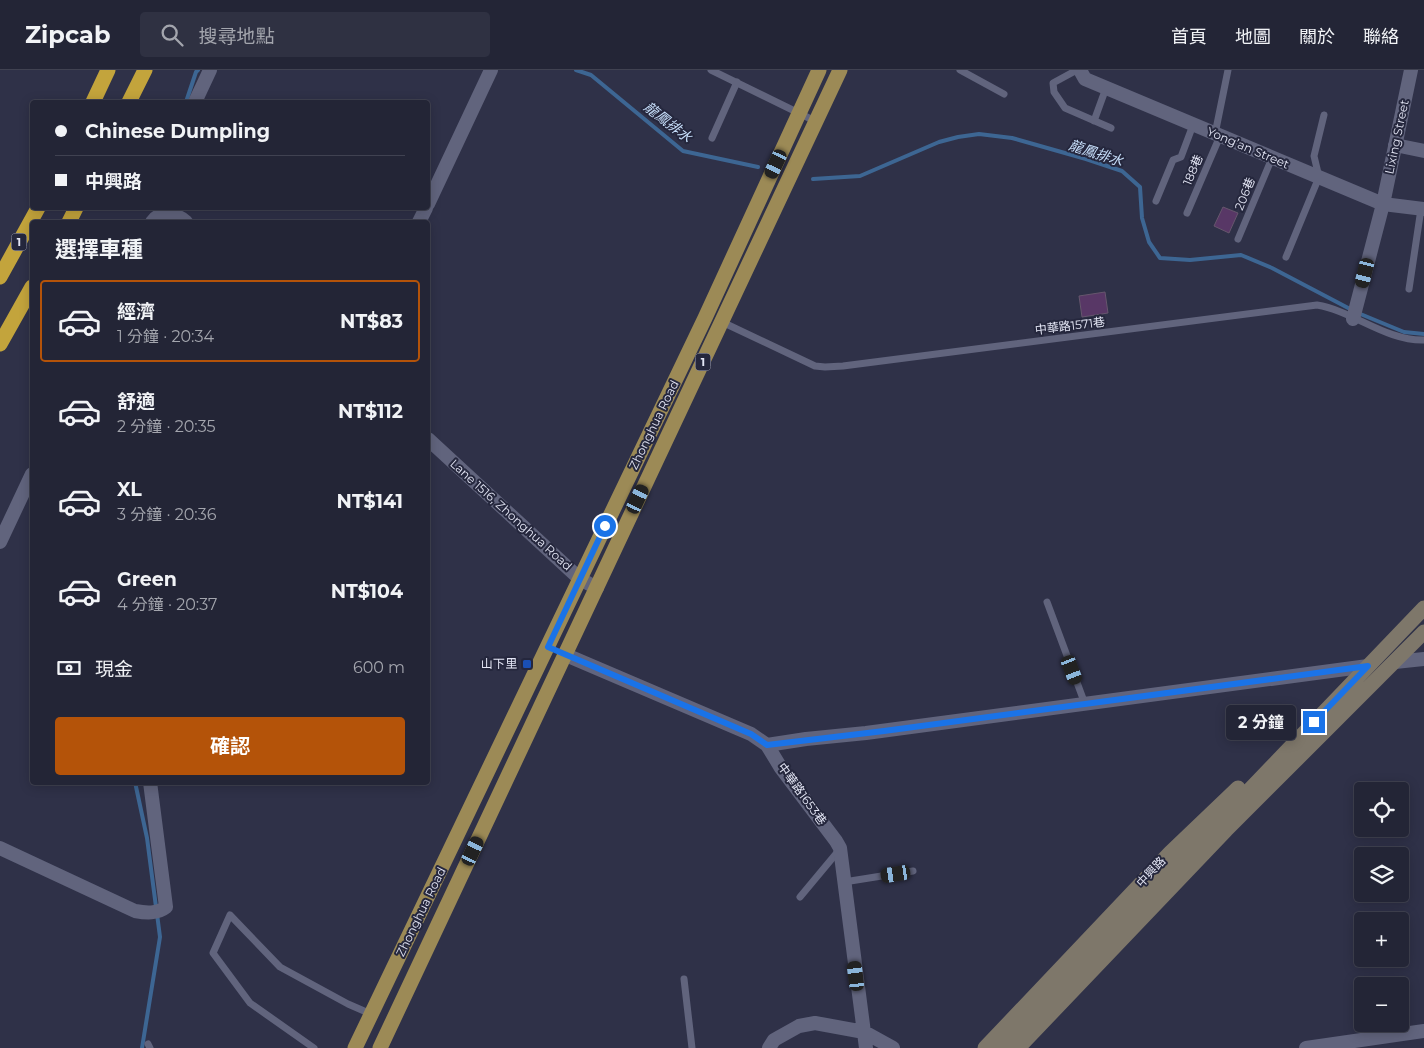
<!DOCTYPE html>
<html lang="zh-TW">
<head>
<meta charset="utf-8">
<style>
  :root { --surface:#232536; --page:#2f3142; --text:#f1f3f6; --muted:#a3a5ad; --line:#404251; --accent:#b45309 }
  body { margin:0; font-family:Montserrat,"Noto Sans TC",sans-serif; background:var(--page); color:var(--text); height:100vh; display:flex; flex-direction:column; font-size:19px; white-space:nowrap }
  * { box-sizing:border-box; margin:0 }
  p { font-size:16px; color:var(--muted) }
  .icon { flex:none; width:28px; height:28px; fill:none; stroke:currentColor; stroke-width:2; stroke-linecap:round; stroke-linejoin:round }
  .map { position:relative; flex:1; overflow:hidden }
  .drawer { position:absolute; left:30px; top:150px; width:400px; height:565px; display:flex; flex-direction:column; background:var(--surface); border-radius:5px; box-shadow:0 2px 12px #0003,0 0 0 1px var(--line) }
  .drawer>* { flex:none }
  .banner { position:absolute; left:30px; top:30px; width:400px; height:110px; border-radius:5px; box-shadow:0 2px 12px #0003,0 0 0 1px var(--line); display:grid; align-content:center; height:110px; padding:0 25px; background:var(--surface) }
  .fabs { position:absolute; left:1354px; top:712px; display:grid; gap:10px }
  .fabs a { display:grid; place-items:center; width:55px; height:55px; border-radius:5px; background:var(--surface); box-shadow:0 2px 12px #0003,0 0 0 1px var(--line); font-size:25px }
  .end { position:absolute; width:22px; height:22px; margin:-11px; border:6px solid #1a73e8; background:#fff; box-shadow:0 0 0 2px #fff }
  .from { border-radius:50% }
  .bubble { position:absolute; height:35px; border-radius:5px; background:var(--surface); box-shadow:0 2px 12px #0003,0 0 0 1px var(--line); font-size:16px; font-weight:700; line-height:35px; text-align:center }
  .car { position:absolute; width:15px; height:30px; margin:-15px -8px; border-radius:6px; box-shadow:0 0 4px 1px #0007; background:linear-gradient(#222 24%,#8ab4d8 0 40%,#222 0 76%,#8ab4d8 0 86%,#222 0) }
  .banner b { display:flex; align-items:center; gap:18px; height:48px; font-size:19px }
  .banner b+b { border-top:1px solid var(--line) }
  .banner i { width:12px; height:12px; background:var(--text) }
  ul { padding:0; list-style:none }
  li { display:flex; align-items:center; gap:15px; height:82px; margin:0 10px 8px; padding:0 15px; border:2px solid transparent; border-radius:5px }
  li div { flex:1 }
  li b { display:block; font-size:19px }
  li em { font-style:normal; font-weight:700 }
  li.active { border-color:var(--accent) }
  li>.icon { width:45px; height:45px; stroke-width:1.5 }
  h2 { padding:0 25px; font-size:22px; line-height:60px }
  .pay { display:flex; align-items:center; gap:12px; height:55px; padding:0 25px; font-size:19px }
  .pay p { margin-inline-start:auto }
  .cta { display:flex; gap:10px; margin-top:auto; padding:10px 25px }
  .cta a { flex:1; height:58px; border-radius:5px; background:var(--accent); color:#fff; font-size:20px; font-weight:700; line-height:58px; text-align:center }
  header { display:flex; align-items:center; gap:30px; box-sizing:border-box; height:70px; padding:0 25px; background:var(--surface); border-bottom:1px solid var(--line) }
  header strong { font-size:24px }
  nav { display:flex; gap:28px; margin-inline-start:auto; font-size:18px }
  .search { width:350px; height:45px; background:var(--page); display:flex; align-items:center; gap:12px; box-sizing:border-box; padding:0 18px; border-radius:5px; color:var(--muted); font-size:19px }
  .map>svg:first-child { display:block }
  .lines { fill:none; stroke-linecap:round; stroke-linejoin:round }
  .stream { stroke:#3d6693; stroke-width:4 }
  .building { fill:#583766; stroke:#66566d }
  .lane { stroke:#61647d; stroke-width:7 }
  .street { stroke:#61647d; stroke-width:14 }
  .secondary { stroke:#7e776a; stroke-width:15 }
  .primary { stroke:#9c8a56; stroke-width:15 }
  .highway { stroke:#c3a43c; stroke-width:15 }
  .route { stroke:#1a73e8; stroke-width:6 }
  .transit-dot { fill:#1a4fb4; stroke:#25273d; stroke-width:2 }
  .labels { text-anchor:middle; stroke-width:4; stroke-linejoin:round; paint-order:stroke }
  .shield { fill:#25273d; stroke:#abadbe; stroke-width:1 }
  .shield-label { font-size:11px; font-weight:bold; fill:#e4e6f5 }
  .street-label { font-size:12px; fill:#e4e6f5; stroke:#25273d }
  .poi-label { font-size:12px; fill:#e4e6f5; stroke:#25273d; text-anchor:end }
  .water-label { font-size:14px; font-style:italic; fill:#c7dffb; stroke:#25273d }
</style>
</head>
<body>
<header>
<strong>Zipcab</strong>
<div class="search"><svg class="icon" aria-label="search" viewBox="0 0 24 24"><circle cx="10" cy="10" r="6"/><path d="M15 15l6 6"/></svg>搜尋地點</div>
<nav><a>首頁</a><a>地圖</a><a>關於</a><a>聯絡</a></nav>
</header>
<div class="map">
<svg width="1424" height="978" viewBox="0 0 1424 978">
  <rect width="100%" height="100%" fill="#2f3148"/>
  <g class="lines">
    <path class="stream" d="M 576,0 L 591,5 L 683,81 L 758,97
      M 186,32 L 196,2 L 198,0
      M 813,109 L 860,106 L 939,72 L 958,67 L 979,64 L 1012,68 L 1086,89 L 1122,101 L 1140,117 L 1142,148 L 1149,172 L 1160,188 L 1190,190 L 1241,185 L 1272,198 L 1352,240
      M 1358,243 L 1404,262 L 1424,264
      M 135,712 L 147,768 L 156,837
      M 142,978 L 160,867 L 157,844"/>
  </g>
  <path class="building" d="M 1223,137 L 1238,143 L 1229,163 L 1214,156 Z
    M 1105,222 L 1108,243 L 1082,247 L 1079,226 Z"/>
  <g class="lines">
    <path class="lane" d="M 711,0 L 815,51
      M 960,0 L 1004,24
      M 1077,0 L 1053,13 L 1054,22 L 1065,38 L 1111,58
      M 1094,51 L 1106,18
      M 1215,64 L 1228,0
      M 712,68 L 737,12
      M 1156,131 L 1173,90 L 1181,87 L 1193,55
      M 1187,143 L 1220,66
      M 1238,169 L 1272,88
      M 1286,187 L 1319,107 L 1314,86 L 1324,45
      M 1409,219 L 1421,139
      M 722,252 L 815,296 L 825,297 L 843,296 L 1317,235 C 1353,241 1386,271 1424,270
      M 1047,532 L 1085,634
      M 844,812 L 913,801
      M 800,827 L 840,779
      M 684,909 L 692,978
      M 148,974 L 150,978
      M 314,978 L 250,933 L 213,883 L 230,845 L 280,897 L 348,934 L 371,944"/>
    <path class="street" d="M 1080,0 L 1085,9 L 1383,134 L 1424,139
      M 195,32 L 210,0
      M 1395,75 L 1424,81
      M 428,134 L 491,0
      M 152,152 C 162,139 175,142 186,152
      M 419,152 L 426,138
      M 1353,249 L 1383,134 L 1411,0
      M 428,369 L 580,509 L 597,518
      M 0,472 L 32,404
      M 566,585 L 751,664 L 767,675 L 781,698 L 836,771 L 840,778 L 866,978
      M 1395,592 L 1424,589
      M 767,675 L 806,669 L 866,663 L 1368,596
      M 0,778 L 135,841 C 146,843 157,844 166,837 L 150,712
      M 769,978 L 774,970 L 799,956 L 815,953 L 864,962 L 893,978
      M 1306,978 L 1424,961"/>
    <path class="secondary" d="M 985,978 L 1170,783 L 1238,718
      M 1002,978 L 1424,538
      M 1018,978 L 1226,760 L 1424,562"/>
    <path class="primary" d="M 355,978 L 705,248 L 819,0
      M 380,978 L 840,0"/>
    <path class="highway" d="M 93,32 L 108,0
      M 129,32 L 145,0
      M 69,152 L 76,138
      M 0,207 L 38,138
      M 0,274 L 32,217"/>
  </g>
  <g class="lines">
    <path class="route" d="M 605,456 L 548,577 L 751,664 L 767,675 L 884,661 L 1368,596 L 1314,652"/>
  </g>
  <rect class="transit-dot" x="522" y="589" width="10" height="10" rx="2.5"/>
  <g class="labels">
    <g class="shield">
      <rect x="11.5" y="163.5" width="15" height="17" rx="4"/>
      <rect x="695.5" y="283.5" width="15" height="17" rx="4"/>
    </g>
    <g class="shield-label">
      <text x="19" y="176">1</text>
      <text x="703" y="296">1</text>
    </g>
    <g class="street-label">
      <text transform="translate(1397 67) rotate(-78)" y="4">Lixing Street</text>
      <text transform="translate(1248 78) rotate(23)" y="4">Yong’an Street</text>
      <text transform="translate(1193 100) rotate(-67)" y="4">188巷</text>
      <text transform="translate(1245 124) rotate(-68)" y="4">206巷</text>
      <text transform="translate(1070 256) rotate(-7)" y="4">中華路1571巷</text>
      <text transform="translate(654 355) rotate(-64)" y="4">Zhonghua Road</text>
      <text transform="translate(511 445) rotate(42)" y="4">Lane 1516, Zhonghua Road</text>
      <text transform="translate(802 724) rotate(54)" y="4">中華路1653巷</text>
      <text transform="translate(1151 802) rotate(-47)" y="4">中興路</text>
      <text transform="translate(421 842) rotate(-64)" y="4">Zhonghua Road</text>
    </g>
    <g class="poi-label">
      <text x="517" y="598">山下里</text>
    </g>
    <g class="water-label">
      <text transform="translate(668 52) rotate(38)" y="5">龍鳳排水</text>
      <text transform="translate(1096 83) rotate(18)" y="5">龍鳳排水</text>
    </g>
  </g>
</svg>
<div class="fabs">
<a><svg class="icon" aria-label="locate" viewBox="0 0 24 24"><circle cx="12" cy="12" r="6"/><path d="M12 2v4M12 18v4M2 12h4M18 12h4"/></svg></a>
<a><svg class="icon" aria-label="layers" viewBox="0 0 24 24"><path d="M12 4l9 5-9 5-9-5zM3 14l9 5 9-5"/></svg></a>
<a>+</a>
<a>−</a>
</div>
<i class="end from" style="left:605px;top:456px"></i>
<i class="end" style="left:1314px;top:652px"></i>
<div class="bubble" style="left:1226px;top:635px;width:70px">2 分鐘</div>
<i class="car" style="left:776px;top:94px;rotate:205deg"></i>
<i class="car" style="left:1365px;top:203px;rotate:194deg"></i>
<i class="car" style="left:638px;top:429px;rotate:25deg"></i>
<i class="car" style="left:1072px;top:600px;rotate:159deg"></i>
<i class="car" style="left:473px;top:781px;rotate:25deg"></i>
<i class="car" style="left:896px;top:804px;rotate:261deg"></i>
<i class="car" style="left:856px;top:906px;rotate:353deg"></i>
<div class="banner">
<b><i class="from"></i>Chinese Dumpling</b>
<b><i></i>中興路</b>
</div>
<section class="drawer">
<h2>選擇車種</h2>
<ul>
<li class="active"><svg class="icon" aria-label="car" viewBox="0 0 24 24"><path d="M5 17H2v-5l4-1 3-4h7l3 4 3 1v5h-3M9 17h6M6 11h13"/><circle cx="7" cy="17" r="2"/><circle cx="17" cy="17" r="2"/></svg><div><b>經濟</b><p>1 分鐘 · 20:34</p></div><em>NT$83</em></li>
<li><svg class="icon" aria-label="car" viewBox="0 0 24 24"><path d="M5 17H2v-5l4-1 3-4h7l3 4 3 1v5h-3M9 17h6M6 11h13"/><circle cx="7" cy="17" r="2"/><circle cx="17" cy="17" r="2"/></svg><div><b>舒適</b><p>2 分鐘 · 20:35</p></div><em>NT$112</em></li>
<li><svg class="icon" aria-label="car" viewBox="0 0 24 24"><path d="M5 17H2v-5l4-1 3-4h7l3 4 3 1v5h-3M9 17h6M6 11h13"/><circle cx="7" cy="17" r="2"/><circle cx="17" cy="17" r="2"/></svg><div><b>XL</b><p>3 分鐘 · 20:36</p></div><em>NT$141</em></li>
<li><svg class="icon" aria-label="car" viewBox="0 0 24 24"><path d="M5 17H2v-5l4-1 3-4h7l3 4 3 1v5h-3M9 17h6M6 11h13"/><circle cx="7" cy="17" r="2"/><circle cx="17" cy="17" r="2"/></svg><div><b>Green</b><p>4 分鐘 · 20:37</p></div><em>NT$104</em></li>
</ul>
<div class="pay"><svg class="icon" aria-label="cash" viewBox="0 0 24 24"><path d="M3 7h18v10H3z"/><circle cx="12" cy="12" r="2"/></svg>現金<p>600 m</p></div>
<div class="cta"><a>確認</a></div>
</section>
</div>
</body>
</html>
